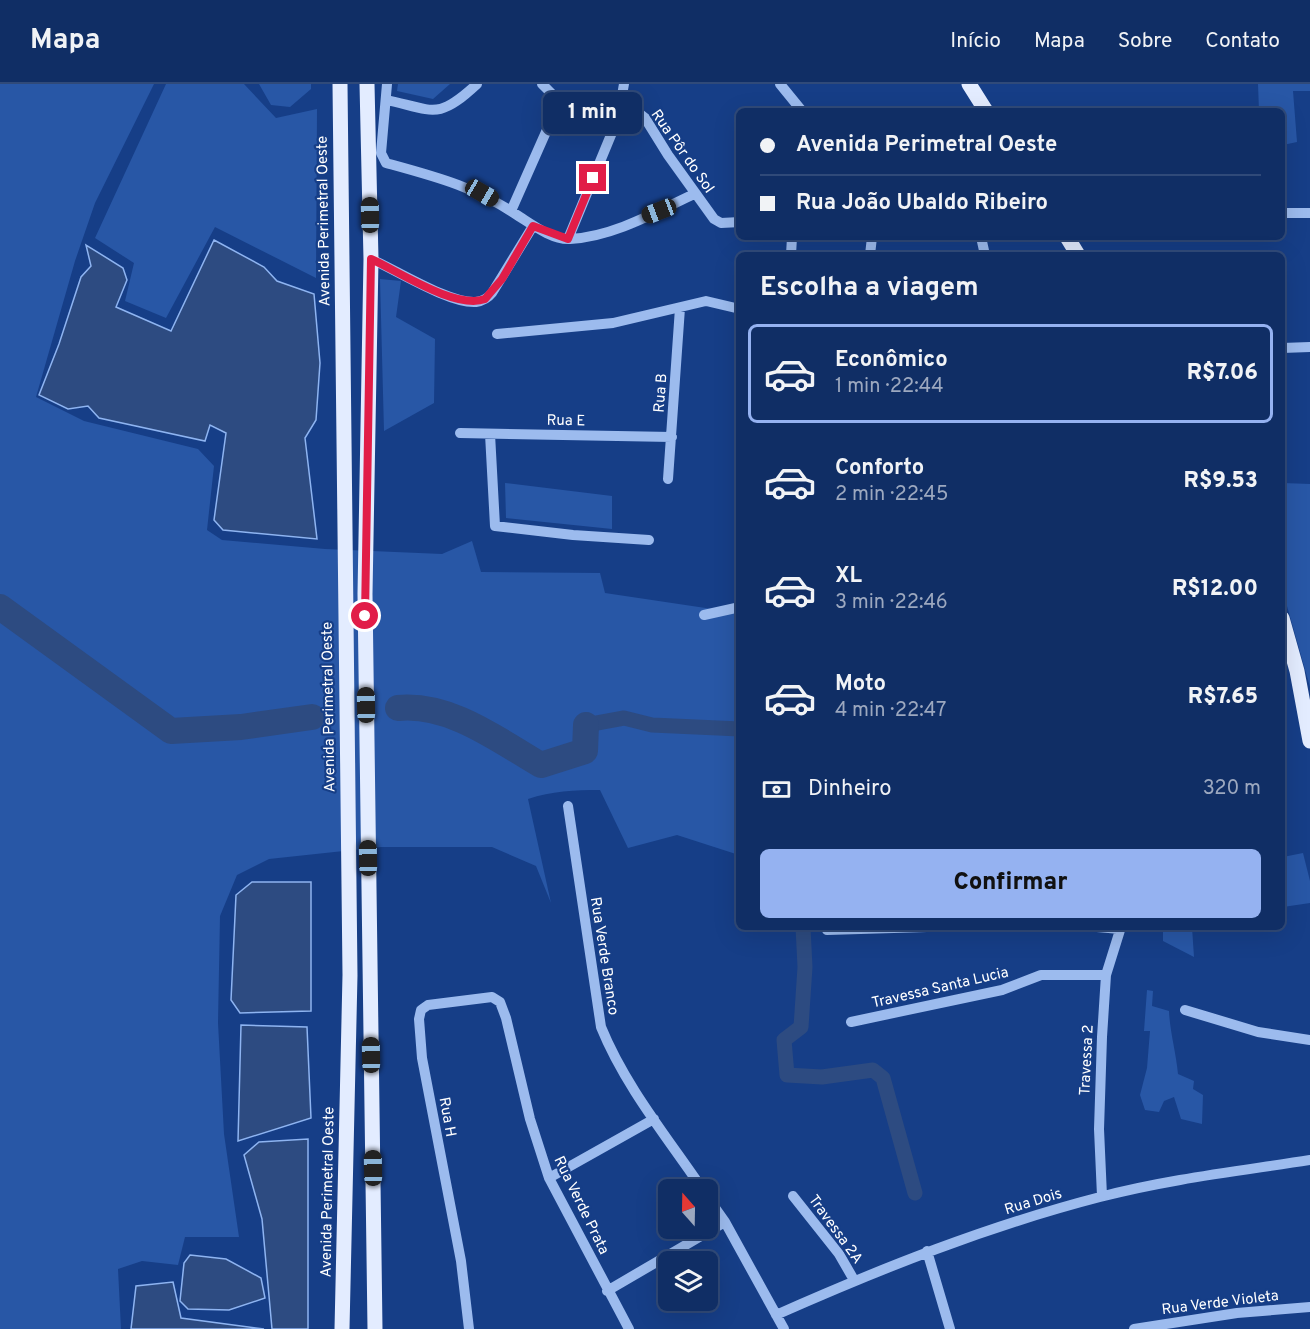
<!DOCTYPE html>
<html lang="pt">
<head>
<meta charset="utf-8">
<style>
  :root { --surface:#102e65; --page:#19366b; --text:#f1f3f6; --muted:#9ca8bf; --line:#304a79; --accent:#95b2f1 }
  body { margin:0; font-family:Overpass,sans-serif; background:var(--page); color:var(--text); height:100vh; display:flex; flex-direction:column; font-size:22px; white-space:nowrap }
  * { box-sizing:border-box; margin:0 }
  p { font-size:20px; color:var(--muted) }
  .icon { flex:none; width:33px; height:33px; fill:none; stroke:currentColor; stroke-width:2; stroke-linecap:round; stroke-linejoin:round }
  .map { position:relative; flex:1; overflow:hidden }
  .sheet { position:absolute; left:736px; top:168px; width:549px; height:678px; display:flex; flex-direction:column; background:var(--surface); border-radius:9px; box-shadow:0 6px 24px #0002,0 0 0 2px var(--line) }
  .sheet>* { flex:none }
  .top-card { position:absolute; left:736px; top:24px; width:549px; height:132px; border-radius:9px; box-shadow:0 6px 24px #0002,0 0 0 2px var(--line); display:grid; align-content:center; height:132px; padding:0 24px; background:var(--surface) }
  .needle { width:39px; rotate:340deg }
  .buttons { position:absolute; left:658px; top:1095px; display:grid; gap:12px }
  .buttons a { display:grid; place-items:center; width:60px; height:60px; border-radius:9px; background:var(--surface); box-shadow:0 6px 24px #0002,0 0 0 2px var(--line); font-size:30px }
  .end { position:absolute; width:27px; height:27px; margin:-14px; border:8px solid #e11d48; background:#fff; box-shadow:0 0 0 3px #fff }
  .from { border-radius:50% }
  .bubble { position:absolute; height:42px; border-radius:9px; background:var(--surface); box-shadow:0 6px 24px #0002,0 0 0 2px var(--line); font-size:20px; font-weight:800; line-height:42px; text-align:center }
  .car { position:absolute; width:18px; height:36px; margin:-18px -9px; border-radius:8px; box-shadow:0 0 4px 2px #0007; background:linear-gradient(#222 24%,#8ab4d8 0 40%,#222 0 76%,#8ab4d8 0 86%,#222 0) }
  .top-card b { display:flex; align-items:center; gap:21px; height:57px; font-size:22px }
  .top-card b+b { border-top:2px solid var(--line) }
  .top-card i { width:15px; height:15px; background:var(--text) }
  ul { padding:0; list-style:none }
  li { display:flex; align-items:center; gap:18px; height:99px; margin:0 12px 9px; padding:0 12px; border:3px solid transparent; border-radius:9px }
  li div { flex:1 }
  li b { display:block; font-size:22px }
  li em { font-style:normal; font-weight:800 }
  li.on { border-color:var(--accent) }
  li>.icon { width:54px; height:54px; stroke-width:1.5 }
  h2 { padding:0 24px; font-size:27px; line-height:72px }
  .pay { display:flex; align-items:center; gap:15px; height:66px; padding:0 24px; font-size:22px }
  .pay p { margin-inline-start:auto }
  .button { display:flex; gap:12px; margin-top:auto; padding:12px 24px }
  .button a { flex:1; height:69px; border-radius:9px; background:var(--accent); color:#111; font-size:24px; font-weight:800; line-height:69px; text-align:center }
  header { display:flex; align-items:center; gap:36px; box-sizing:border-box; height:84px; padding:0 30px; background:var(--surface); border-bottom:2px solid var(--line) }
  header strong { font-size:28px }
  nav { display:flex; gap:33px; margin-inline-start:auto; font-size:21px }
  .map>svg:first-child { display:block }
  .green { fill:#2857a6 }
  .water { fill:#2d4b81; stroke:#8eb4f1; stroke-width:1.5 }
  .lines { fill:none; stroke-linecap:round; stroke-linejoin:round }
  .canal { stroke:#2d4b81; stroke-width:15 }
  .river { stroke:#2d4b81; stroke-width:26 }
  .minor { stroke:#9cbbee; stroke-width:10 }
  .major { stroke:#e3ecff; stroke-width:15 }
  .route { stroke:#e11d48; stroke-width:8 }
  .labels { text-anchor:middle; stroke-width:4.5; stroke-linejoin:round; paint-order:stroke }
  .street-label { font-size:15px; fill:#fff; stroke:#163e87 }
</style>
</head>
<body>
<header>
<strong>Mapa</strong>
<nav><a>Início</a><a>Mapa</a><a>Sobre</a><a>Contato</a></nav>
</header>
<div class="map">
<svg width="1310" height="1245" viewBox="0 0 1310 1245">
  <rect width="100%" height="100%" fill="#163e87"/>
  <path class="green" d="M 0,0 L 154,0 L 95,119 L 75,177 L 36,313 L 84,337 L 198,365 L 214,382 L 207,446 L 222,456 L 325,465 L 442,470 L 472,457 L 481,488 L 600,489 L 605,509 L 739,529 L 739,771 L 677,751 L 628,764 L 600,706 C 574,706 552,707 528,715 L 551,819 L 536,782 L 492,763 L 381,763 L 269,775 L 237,791 L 220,832 L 218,939 L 224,1050 L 239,1153 L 185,1153 L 178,1181 L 142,1177 L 118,1185 L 121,1245 L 0,1245 Z
    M 166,0 L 244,0 L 276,34 L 317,25 L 316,194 L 215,143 L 166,234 L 125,217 L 134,179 L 95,154 Z
    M 259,0 L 311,0 L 311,5 L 290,23 L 271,21 Z
    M 398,0 L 450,0 L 433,15 L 397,7 Z
    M 1258,0 L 1310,0 L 1310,7 L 1293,7 L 1297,58 L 1283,61 L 1282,27 L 1259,27 Z
    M 380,195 L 401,197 L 396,233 L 435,255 L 434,319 L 384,347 Z
    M 505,399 L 612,412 L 612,445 L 506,434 Z
    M 1283,399 L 1310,400 L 1310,603 L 1283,508 Z
    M 1303,769 L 1310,797 L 1310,819 L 1283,823 L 1283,773 Z
    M 1163,843 L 1192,843 L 1194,873 L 1163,857 Z
    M 1147,906 L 1153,907 L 1152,922 L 1169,927 C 1170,949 1176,968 1178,990 L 1194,997 L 1193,1005 L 1203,1011 L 1202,1040 L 1181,1035 L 1174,1013 L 1164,1017 L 1159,1028 L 1145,1026 L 1140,1011 L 1147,984 L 1150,947 L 1144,947 Z"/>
  <path class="water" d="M 214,156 L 264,183 L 277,197 L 314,210 L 320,279 L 316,336 L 305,354 L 317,455 L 223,446 L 214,436 L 226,349 L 210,341 L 205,357 L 99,334 L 88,322 L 68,325 L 39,311 L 59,260 L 81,193 L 91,182 L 86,161 L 123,184 L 127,196 L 116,223 L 171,247 Z
    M 252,798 L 311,798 L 311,927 L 240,929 L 231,916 L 236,811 Z
    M 241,941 L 307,943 L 311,1034 L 238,1057 Z
    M 308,1055 L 308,1245 L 272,1245 L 262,1135 L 244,1071 L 259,1058 Z
    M 190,1171 L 226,1175 L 261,1194 L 265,1214 L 229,1226 L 188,1225 L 180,1217 L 184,1179 Z
    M 173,1198 L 181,1234 L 264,1245 L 131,1245 L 136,1202 Z"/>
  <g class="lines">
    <path class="canal" d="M 586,641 L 624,634 L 652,641 L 740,645
      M 803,843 L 805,883 L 801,943 L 784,956 L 787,991 L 822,993 L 873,986 L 883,994 L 915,1109"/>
    <path class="river" d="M 0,523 L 171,647 L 241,643 L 312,633
      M 398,624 C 450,619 498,656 541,681 L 585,667 L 586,641"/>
    <path class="minor" d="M 387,0 L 381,69 L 386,79 C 437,93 476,103 520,133 C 534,142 553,156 570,155 C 613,153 656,128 694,110
      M 780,0 L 802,27
      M 621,15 L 645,34 L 668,71 L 714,135 L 721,139 L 740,138
      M 387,16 C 435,27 438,36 477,0
      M 511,127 L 557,23 L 552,10 L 542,0
      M 1282,129 L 1310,129
      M 981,153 L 985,171
      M 568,155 L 618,34 L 624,0
      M 791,171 L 792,153
      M 870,171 L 872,153
      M 371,175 C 396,186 450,220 476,218 C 483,217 488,214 492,209 L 533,142
      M 497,250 L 613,239 L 706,217 L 740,225
      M 1282,264 L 1310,263
      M 460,349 L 672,353
      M 490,350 L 495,442 L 573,451 L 649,456
      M 668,395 L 680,224
      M 704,531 L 740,523
      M 568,722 L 601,943 C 625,1002 667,1053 703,1106
      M 1097,843 L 1120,845
      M 827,846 L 927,843
      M 1185,926 L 1258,948 L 1310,956
      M 851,938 L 1002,906 L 1041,891 L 1106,891
      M 549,1094 L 654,1035
      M 793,1112 L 839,1170 L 854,1196
      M 1102,1112 L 1099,1045 L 1102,953 L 1106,891 L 1121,843
      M 708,1114 L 725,1138 L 784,1245
      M 927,1167 L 950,1245
      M 607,1207 L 725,1138
      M 776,1231 C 882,1184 988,1142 1100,1113 C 1169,1095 1240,1087 1310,1076
      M 469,1245 L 461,1177 L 422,974 L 419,935 L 421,926 L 428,921 L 492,913 L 500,918 L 506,934 L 530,1035 L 549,1094 L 629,1245
      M 1134,1245 L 1237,1229 L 1310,1223"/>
    <path class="major" d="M 340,0 L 350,891 L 342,1245
      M 367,0 L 371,175 L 365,510 L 375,1245
      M 969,0 L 986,27
      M 1067,153 L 1078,171
      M 1282,534 L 1297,587 L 1310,657"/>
  </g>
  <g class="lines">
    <path class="route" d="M 365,532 L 371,175 C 398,187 456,226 485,215 L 502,195 L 533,142 L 568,155 L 593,94"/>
  </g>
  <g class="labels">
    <g class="street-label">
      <text transform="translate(683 67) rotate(55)" y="5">Rua Pôr do Sol</text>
      <text transform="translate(323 137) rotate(-91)" y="5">Avenida Perimetral Oeste</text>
      <text transform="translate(660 309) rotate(-86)" y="5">Rua B</text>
      <text transform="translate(566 336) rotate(1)" y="5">Rua E</text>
      <text transform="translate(328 623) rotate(-91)" y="5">Avenida Perimetral Oeste</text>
      <text transform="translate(605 872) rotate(81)" y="5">Rua Verde Branco</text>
      <text transform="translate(940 903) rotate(-13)" y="5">Travessa Santa Lucia</text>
      <text transform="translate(1086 976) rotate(-87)" y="5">Travessa 2</text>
      <text transform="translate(448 1033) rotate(80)" y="5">Rua H</text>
      <text transform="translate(327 1108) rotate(-89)" y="5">Avenida Perimetral Oeste</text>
      <text transform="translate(1033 1117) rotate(-17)" y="5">Rua Dois</text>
      <text transform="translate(582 1121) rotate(64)" y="5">Rua Verde Prata</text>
      <text transform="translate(836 1145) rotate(54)" y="5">Travessa 2A</text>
      <text transform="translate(1220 1218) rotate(-7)" y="5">Rua Verde Violeta</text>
    </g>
  </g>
</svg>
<div class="buttons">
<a><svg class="needle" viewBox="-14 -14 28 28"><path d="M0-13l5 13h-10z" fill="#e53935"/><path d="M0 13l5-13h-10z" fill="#9ca8bf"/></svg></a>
<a><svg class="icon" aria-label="layers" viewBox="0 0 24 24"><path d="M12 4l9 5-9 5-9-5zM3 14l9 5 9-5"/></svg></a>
</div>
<i class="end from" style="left:365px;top:532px"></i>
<i class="end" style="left:593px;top:94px"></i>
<div class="bubble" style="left:543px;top:8px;width:99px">1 min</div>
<i class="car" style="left:482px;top:109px;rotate:120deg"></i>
<i class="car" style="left:659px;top:127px;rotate:249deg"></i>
<i class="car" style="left:370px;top:131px;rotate:359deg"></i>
<i class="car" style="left:366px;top:621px;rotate:359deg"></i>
<i class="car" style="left:368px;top:774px;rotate:359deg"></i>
<i class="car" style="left:371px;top:971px;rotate:359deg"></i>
<i class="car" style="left:373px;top:1084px;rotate:359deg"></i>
<div class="top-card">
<b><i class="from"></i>Avenida Perimetral Oeste</b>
<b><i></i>Rua João Ubaldo Ribeiro</b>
</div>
<section class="sheet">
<h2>Escolha a viagem</h2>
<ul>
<li class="on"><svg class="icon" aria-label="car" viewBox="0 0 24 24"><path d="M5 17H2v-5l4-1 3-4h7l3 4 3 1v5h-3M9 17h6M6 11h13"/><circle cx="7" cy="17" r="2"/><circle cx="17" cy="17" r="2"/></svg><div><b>Econômico</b><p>1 min · 22:44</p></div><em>R$7.06</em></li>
<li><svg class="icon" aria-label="car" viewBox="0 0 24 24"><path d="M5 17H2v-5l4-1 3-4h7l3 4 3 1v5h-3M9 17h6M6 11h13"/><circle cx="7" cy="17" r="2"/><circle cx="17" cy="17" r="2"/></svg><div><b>Conforto</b><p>2 min · 22:45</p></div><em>R$9.53</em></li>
<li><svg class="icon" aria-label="car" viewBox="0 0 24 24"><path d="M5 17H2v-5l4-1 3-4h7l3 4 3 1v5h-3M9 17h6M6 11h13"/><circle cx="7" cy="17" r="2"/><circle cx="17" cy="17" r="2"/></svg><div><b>XL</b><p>3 min · 22:46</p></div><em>R$12.00</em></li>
<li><svg class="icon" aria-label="car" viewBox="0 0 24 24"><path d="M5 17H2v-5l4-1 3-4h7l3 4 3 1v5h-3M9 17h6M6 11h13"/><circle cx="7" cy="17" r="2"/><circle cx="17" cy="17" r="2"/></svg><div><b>Moto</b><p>4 min · 22:47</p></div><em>R$7.65</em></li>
</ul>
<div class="pay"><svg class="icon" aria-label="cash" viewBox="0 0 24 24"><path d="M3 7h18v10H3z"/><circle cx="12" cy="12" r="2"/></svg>Dinheiro<p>320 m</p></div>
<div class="button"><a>Confirmar</a></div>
</section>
</div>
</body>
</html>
